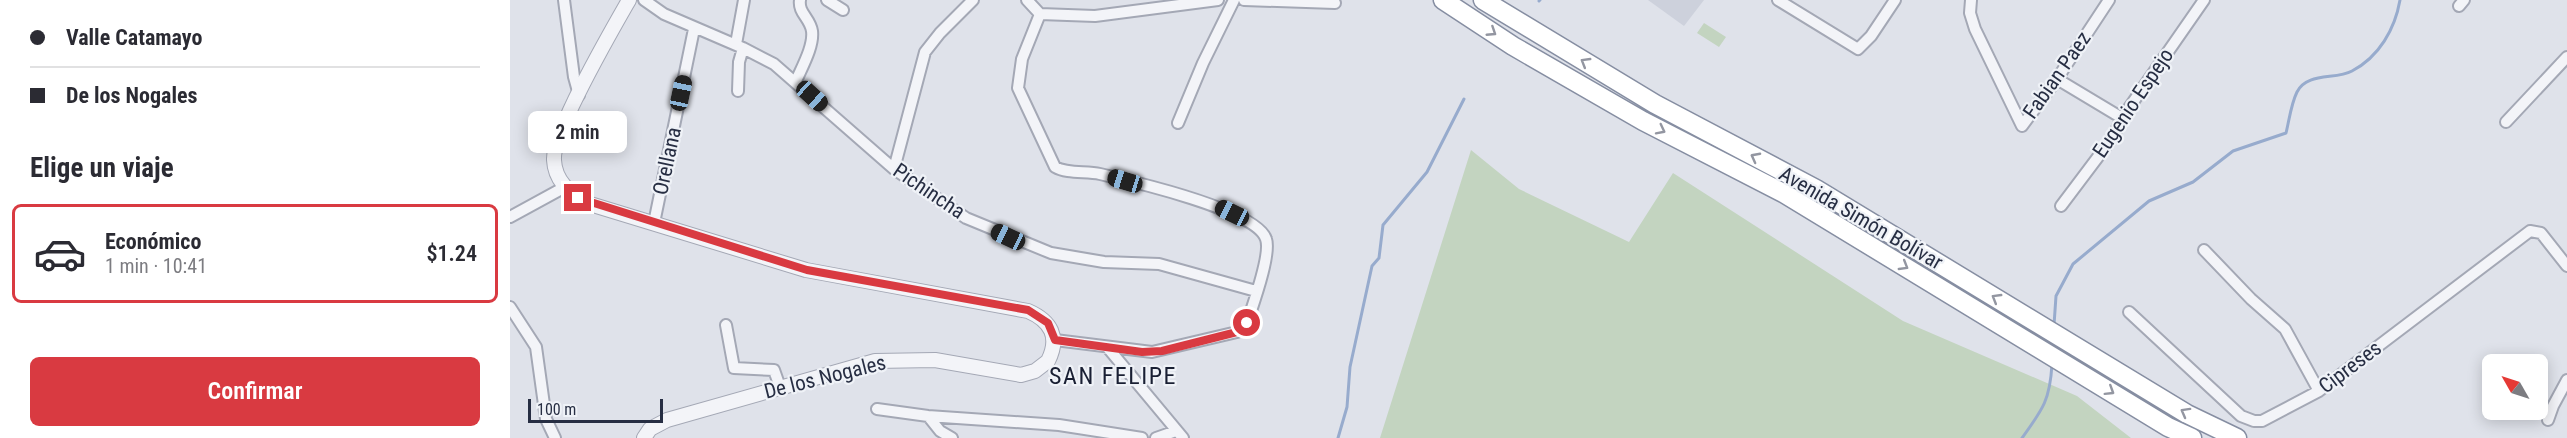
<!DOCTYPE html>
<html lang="es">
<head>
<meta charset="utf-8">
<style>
  :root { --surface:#fff; --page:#f7f7f7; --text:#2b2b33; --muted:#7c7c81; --line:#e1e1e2; --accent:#d93a41 }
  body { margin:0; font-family:"Roboto Condensed",sans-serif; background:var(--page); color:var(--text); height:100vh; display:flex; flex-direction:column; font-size:22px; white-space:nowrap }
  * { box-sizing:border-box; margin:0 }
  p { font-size:20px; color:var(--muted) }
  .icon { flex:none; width:33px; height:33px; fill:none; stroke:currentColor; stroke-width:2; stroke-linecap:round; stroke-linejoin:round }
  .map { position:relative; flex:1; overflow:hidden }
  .panel { display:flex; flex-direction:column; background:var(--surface); width:510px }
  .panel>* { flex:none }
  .top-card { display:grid; align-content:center; height:132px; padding:0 30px; background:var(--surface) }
  .needle { width:39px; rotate:309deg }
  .controls { position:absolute; left:1972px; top:354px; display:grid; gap:12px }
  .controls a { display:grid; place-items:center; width:66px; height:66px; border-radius:9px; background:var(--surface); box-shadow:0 3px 15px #0003; font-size:30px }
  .scale { position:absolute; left:18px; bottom:15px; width:135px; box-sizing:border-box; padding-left:6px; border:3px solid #272e43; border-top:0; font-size:16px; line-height:21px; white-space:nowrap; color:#272e43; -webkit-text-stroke:4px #eff2f7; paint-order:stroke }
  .end { position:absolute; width:27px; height:27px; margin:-14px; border:8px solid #d93a41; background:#fff; box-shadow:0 0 0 3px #fff }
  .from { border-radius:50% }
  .bubble { position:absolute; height:42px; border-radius:9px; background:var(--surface); box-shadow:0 3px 15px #0003; font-size:20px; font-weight:600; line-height:42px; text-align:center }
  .car { position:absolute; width:18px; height:36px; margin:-18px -9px; border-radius:8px; box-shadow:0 0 4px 2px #0007; background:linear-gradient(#222 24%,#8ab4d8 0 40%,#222 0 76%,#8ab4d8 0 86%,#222 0) }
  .top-card b { display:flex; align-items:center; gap:21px; height:57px; font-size:22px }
  .top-card b+b { border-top:2px solid var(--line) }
  .top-card i { width:15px; height:15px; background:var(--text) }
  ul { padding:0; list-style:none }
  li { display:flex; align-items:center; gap:18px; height:99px; margin:0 12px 9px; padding:0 18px; border:3px solid var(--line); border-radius:9px }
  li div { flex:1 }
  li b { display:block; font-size:22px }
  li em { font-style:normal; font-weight:600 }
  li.selected { border-color:var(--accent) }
  li>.icon { width:54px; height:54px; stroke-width:1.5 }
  h2 { padding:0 30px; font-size:27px; line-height:72px }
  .cta { display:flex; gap:12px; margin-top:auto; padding:12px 30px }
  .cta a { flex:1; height:69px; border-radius:9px; background:var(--accent); color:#fff; font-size:24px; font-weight:600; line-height:69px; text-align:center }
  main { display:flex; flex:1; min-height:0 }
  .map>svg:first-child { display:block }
  .built { fill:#cdd1dc }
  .green { fill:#c3d4c0 }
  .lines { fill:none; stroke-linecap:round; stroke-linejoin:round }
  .stream { stroke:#97abcd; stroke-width:3 }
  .minor-casing { stroke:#a4a8b5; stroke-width:14 }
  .tertiary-casing { stroke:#a4a8b5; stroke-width:16 }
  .trunk-casing { stroke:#868ea2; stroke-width:21 }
  .minor { stroke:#f3f4f8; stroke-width:10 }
  .tertiary { stroke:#f3f4f8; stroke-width:14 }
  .trunk { stroke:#fff; stroke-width:18 }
  .oneway { stroke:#9396a1 }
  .route { stroke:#d93a41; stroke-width:8 }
  .labels { text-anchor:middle; stroke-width:4.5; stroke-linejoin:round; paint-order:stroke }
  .street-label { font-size:21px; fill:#272e43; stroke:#eff2f7 }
  .quarter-label { font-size:24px; letter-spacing:1.5px; fill:#191f33; stroke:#eff2f7 }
</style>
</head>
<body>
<main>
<section class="panel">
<div class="top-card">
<b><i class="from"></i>Valle Catamayo</b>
<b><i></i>De los Nogales</b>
</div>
<h2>Elige un viaje</h2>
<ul>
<li class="selected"><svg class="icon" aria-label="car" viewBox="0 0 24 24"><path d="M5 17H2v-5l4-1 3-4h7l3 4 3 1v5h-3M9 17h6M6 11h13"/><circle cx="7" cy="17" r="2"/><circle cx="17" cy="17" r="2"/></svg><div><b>Económico</b><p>1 min · 10:41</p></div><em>$1.24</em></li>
</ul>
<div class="cta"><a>Confirmar</a></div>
</section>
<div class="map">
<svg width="2057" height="438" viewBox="0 0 2057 438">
  <rect width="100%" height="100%" fill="#dfe2ea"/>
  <path class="built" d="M 1138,0 L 1194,0 L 1174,26 Z"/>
  <path class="green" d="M 1194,23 L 1216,37 L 1209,47 L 1187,33 Z
    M 961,150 L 1009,189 L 1119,242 L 1163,173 L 1393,321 L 1567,396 L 1621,438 L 870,438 Z"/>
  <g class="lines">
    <path class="stream" d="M 1029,1 L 1030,0
      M 1544,325 L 1546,296 L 1563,264 L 1639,201 L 1683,182 L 1723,151 L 1776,133 C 1779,121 1781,104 1787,92 C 1797,72 1825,80 1842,71 C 1869,57 1885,29 1890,0
      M 828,438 L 837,407 L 840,367 L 862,266 L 869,258 L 873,225 L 917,172 L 954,99
      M 1512,438 C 1533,409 1540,400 1542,364"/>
    <defs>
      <path id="minor" d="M 54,0 L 64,77 L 69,95
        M 134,0 L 154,14 L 233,48 L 264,64 L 384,169 L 456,218 L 541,253 L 594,262 L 649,264 L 746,291
        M 317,0 L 333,10
        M 517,0 L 530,14 L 585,16 L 708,0
        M 734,0 L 825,3
        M 1268,0 L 1348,49 L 1361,36 L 1385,0
        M 1461,0 L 1460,13 L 1465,29 L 1512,126 L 1547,79 L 1599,0
        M 1949,6 L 1954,0
        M 530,14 L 512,59 L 508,88 L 545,167 C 557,174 576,171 590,174 C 621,181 747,210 756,239 C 761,253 745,299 740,314 L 737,323 L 727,332 L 642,352 L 545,340
        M 226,44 L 234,0
        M 1547,79 L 1612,118
        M 286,81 C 292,67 304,46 302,31 C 300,18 288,13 290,0
        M 228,91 L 229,62 L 233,48
        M 1996,122 L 2057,57
        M 668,123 L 693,63 L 724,0
        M 384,169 L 415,52 L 430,33 L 463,0
        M 1551,206 L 1603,137 L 1612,118 L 1694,0
        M 0,217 L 55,187
        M 144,223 L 184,29
        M 1694,250 L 1741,299 L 1775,329 L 1809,391
        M 0,307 L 26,347 L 36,419 L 45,438
        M 1619,312 L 1731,416 L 1744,421 L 1752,421 L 1809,391 L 2020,231 L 2031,233 L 2057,266
        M 216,325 L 224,368 L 264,370 L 270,387
        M 598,348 L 673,438
        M 367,409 L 418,416 L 549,425 L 632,438
        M 418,416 L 430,431 L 442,438
        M 2038,420 L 2043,406 L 2057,380
        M 646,438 L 666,431"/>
      <path id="tertiary" d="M 119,0 C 103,28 42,133 44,160 C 45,182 61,195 80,204 L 296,270 L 518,311 C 541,321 550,337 538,361 L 525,371 L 511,375 L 425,360 L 365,361 L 157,420 L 140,429 L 134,438"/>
      <path id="trunk" d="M 933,0 L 1003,46 L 1133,121 L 1275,194 L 1658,427 L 1682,438
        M 973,0 L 1145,104 L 1306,189 L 1677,414 L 1727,438"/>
    </defs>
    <use href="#minor" class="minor-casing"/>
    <use href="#tertiary" class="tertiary-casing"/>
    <use href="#trunk" class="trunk-casing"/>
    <use href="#minor" class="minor"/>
    <use href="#tertiary" class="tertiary"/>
    <use href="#trunk" class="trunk"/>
  </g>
  <defs><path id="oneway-chevron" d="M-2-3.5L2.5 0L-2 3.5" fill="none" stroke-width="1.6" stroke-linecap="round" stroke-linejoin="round" transform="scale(1.5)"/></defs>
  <g class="oneway">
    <use href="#oneway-chevron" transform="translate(982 32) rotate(33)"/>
    <use href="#oneway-chevron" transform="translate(1075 62) rotate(-149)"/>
    <use href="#oneway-chevron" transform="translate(1151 130) rotate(27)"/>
    <use href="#oneway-chevron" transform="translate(1245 157) rotate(-152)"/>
    <use href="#oneway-chevron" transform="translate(1394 266) rotate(31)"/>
    <use href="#oneway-chevron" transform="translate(1486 298) rotate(-149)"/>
    <use href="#oneway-chevron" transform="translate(1600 391) rotate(32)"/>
    <use href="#oneway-chevron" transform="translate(1675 412) rotate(-151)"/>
  </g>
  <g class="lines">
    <path class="route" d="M 68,198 L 297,270 L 518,310 L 538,323 L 545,340 L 632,352 L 652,351 L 727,332 L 737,323"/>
  </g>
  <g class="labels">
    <g class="street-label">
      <text transform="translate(1547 75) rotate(-55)" y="7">Fabian Paez</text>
      <text transform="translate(1623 103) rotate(-56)" y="7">Eugenio Espejo</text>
      <text transform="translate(157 161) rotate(-78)" y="7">Orellana</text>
      <text transform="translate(419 191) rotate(34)" y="7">Pichincha</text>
      <text transform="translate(1351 218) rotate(30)" y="7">Avenida Simón Bolívar</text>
      <text transform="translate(1840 367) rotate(-37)" y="7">Cipreses</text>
      <text transform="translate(315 377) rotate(-14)" y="7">De los Nogales</text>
    </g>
    <g class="quarter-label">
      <text x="603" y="384">SAN FELIPE</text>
    </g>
  </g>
</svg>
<div class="controls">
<a><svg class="needle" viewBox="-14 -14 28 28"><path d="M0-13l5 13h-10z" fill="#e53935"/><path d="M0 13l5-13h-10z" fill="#7c7c81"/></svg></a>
</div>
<div class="scale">100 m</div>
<i class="end from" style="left:737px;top:323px"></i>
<i class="end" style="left:68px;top:198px"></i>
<div class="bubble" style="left:18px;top:111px;width:99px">2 min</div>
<i class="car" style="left:171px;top:93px;rotate:12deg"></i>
<i class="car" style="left:302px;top:96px;rotate:132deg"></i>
<i class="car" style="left:615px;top:181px;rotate:287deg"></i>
<i class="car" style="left:722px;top:213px;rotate:296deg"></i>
<i class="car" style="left:498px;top:237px;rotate:295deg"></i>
</div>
</main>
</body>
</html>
